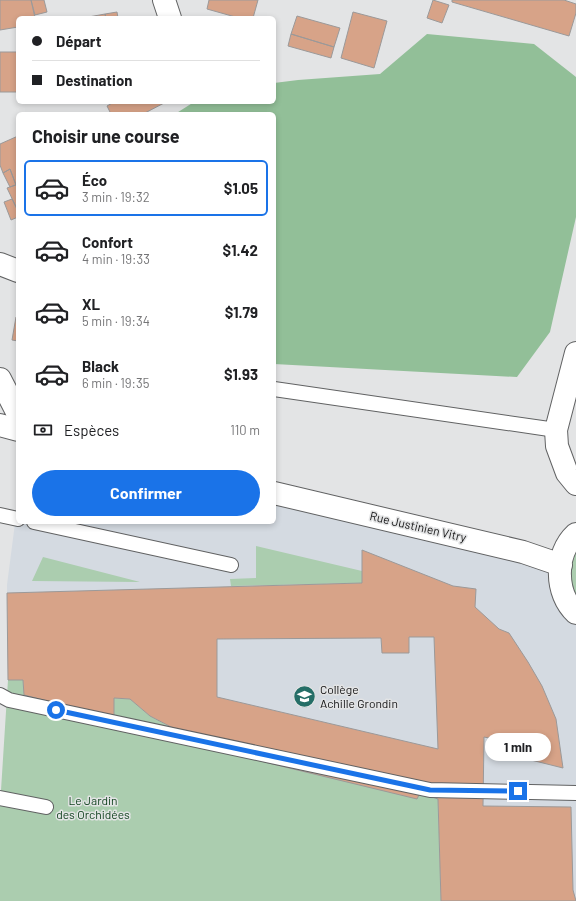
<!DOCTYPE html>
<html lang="fr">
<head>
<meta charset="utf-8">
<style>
  :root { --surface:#fff; --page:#f6f6f6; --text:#202124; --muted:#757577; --line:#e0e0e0; --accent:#1a73e8 }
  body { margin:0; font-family:Barlow,sans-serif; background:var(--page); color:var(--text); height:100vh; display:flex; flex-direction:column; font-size:15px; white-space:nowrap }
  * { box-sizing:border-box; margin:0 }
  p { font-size:13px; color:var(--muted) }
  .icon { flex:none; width:22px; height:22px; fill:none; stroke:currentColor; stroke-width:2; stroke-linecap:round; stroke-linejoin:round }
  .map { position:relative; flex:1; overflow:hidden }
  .details { position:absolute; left:16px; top:112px; width:260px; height:412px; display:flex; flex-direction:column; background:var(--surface); border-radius:6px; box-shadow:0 2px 6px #0003 }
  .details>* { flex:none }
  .guide { position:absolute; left:16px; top:16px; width:260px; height:88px; border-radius:6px; box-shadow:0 2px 6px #0003; display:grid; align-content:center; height:88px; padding:0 16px; background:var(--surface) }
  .end { position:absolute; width:18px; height:18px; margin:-9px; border:5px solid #1a73e8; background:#fff; box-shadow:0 0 0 2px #fff }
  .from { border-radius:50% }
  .bubble { position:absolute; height:28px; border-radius:14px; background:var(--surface); box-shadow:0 2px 6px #0003; font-size:13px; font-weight:700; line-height:28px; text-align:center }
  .guide b { display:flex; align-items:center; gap:14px; height:38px; font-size:15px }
  .guide b+b { border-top:1px solid var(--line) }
  .guide i { width:10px; height:10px; background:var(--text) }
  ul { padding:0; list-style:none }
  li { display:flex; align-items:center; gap:12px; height:56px; margin:0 8px 6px; padding:0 8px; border:2px solid transparent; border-radius:6px }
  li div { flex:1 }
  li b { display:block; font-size:15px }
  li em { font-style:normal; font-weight:700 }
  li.active { border-color:var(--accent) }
  li>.icon { width:36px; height:36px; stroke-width:1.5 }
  h2 { padding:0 16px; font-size:18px; line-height:48px }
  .pay { display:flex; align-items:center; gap:10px; height:44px; padding:0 16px; font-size:15px }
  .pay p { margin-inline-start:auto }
  .button { display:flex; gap:8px; margin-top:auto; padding:8px 16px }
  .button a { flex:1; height:46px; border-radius:24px; background:var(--accent); color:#fff; font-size:16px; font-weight:700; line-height:46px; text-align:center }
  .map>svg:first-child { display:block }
  .built { fill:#d4dae1 }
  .green { fill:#abcdaf }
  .forest { fill:#92bf98 }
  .building { fill:#d7a388; stroke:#9b9999; fill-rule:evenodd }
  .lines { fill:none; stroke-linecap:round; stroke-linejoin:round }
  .service-casing { stroke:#616263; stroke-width:16 }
  .minor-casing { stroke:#616263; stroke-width:24 }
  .service { stroke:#fff; stroke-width:14 }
  .minor { stroke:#fff; stroke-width:22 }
  .route { stroke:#1a73e8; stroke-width:5 }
  .labels { text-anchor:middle; stroke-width:3; stroke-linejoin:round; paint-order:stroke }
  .street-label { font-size:12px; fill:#151516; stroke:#e3e4e5 }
  .poi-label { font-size:12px; fill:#151516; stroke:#e3e4e5; text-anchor:start }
  .park-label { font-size:12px; fill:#0c3f1a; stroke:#e3e4e5 }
</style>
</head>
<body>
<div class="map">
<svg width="576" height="901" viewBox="0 0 576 901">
  <rect width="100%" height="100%" fill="#e3e4e5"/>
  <path class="built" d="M 274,492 L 561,565 L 576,613 L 576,901 L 441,901 L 438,799 L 179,732 L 150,716 L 130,699 L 114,718 L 24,695 L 8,680 L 7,585 L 18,500 L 18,522 L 274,522 Z"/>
  <path class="green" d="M 576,534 L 576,613 L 563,554 Z
    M 256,546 L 362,571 L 362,583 L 231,586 L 230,579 L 256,578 Z
    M 43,557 L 140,582 L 32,581 Z
    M 8,680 L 23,680 L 24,695 L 114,717 L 114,698 L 130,699 L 150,716 L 179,732 L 438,799 L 441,901 L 0,901 L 0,806 Z"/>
  <path class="forest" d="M 427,34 L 534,44 L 576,77 L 576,217 L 550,332 L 517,377 L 274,364 L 274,114 L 175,114 L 194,102 L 274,102 L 274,83 L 298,80 L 380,74 Z"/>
  <path class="building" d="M 0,0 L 31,0 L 35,18 L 18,18 L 18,27 L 0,30 Z
    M 31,0 L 44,0 L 47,12 L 35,15 Z
    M 209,0 L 258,0 L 253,18 L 239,18 L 207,9 Z
    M 433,0 L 449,5 L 442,23 L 427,18 Z
    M 452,0 L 564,0 L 576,4 L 576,13 L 569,36 L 452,2 Z
    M 117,12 L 118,18 L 106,18 L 105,14 Z
    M 353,12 L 387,21 L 374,68 L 341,58 Z
    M 105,14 L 106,18 L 83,18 Z
    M 297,16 L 340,28 L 334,47 L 291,34 Z
    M 291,34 L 334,47 L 331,58 L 288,46 Z
    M 0,52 L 18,52 L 18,92 L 0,92 Z
    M 114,102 L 166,102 L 143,114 L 111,114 L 107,106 Z
    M 18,136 L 18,184 L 16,185 L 10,169 L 3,173 L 0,165 L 0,144 Z
    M 10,169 L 16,185 L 10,187 L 3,173 Z
    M 18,184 L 18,211 L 7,188 Z
    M 12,199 L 18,211 L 18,217 L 11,220 L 4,202 Z
    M 16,317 L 18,317 L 18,341 L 12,340 Z
    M 362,550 L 453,586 L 476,589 L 475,607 L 499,629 L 509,633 L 528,662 L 542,686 L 556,719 L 563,768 L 499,752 L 494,739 L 484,737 L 483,806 L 571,807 L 573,890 L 576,901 L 441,901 L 438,799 L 420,793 L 417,799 L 215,750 L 150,716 L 130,699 L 114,698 L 114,718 L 24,695 L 23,680 L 8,680 L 7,593 L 362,583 ZM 409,637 L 434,637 L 438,749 L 217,697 L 217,639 L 381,638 L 382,653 L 409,653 Z"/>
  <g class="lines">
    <defs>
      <path id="service" d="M 274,389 L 556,430
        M 0,515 L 18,519
        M 34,522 L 231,565
        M 0,695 L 9,700 L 430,790 L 576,793
        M 0,798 L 46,807"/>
      <path id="minor" d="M 164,0 L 170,18
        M 0,264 L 18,271
        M 576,353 L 556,430 L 557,446 L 567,473 L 576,484
        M 0,379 L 18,414
        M 0,425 L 18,430
        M 274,493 L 523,552 L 561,565
        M 576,534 C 554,554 555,594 576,613"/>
    </defs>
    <use href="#service" class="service-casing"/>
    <use href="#minor" class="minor-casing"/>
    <use href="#service" class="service"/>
    <use href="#minor" class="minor"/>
  </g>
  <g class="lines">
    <path class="route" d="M 56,710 L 430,790 L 518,791"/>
  </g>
  <defs>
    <symbol id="school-disc" viewBox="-11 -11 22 22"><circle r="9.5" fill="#256e67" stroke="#e3e4e5"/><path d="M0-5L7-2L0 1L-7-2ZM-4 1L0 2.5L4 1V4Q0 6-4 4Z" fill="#fff"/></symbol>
  </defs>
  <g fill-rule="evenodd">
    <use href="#school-disc" x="292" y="684" width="25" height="25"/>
  </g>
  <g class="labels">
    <g class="street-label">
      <text transform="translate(418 527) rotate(13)" y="4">Rue Justinien Vitry</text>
    </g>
    <g class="poi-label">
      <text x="320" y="694">Collège<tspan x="320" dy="14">Achille Grondin</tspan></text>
    </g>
    <g class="park-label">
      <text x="93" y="805">Le Jardin<tspan x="93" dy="14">des Orchidées</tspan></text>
    </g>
  </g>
</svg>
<i class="end from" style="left:56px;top:710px"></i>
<i class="end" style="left:518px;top:791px"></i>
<div class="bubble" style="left:485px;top:733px;width:66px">1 min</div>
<div class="guide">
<b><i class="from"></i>Départ</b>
<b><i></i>Destination</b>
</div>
<section class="details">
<h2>Choisir une course</h2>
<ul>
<li class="active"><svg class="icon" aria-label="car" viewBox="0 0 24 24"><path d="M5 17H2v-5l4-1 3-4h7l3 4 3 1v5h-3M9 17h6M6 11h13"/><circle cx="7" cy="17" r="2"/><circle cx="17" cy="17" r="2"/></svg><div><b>Éco</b><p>3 min · 19:32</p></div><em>$1.05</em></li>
<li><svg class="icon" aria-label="car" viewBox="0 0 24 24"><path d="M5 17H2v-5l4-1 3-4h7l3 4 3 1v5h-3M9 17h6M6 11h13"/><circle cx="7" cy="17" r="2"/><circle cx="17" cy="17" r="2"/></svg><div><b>Confort</b><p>4 min · 19:33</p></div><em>$1.42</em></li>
<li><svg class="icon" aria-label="car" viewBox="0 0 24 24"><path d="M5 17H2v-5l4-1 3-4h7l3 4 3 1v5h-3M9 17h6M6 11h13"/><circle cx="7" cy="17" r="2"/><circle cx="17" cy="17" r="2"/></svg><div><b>XL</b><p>5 min · 19:34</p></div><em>$1.79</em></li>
<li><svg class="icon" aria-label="car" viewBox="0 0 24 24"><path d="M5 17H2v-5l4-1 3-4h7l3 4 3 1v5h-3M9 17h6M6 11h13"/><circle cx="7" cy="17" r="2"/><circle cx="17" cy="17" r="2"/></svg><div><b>Black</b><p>6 min · 19:35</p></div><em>$1.93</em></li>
</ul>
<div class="pay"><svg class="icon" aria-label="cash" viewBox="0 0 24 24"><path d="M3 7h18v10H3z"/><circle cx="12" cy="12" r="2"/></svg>Espèces<p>110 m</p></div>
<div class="button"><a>Confirmer</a></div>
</section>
</div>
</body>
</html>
